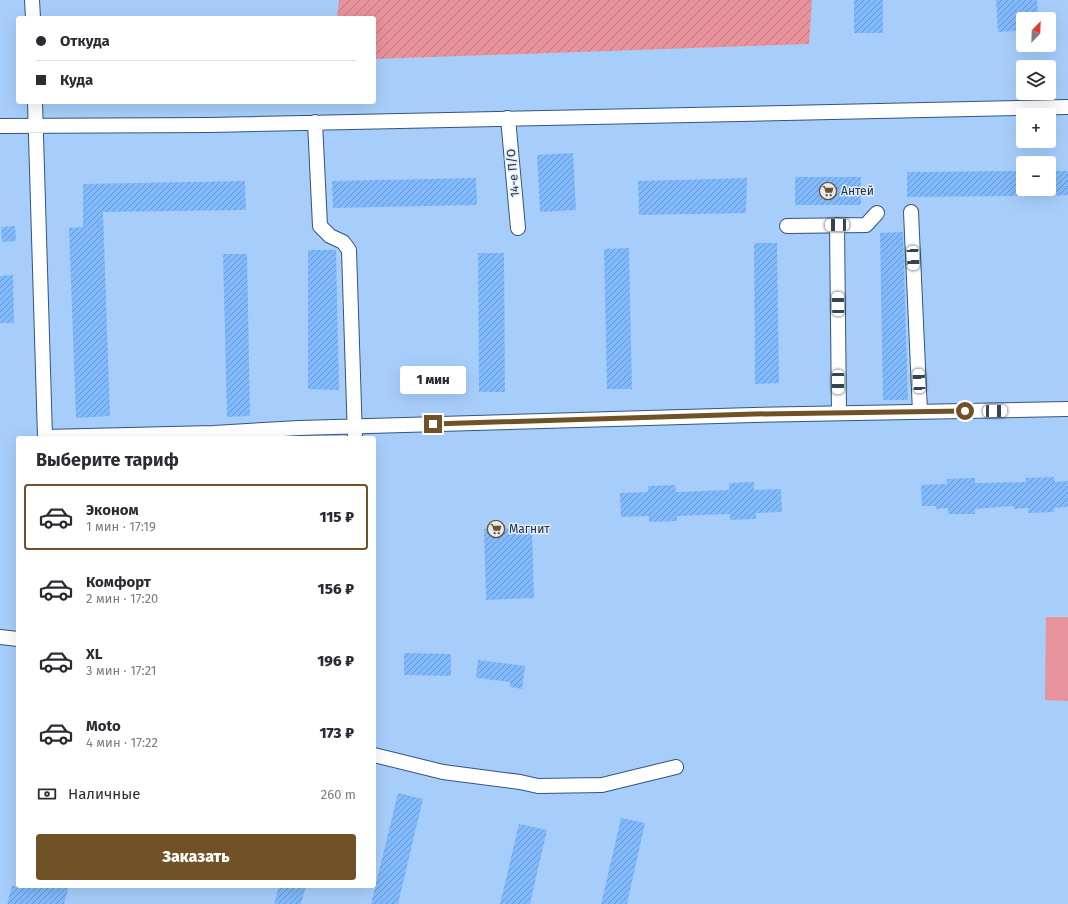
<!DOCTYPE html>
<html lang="ru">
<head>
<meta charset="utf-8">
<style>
  :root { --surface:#fff; --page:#f7f7f7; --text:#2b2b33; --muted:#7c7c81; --line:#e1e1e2; --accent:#715227 }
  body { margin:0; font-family:"Fira Sans",sans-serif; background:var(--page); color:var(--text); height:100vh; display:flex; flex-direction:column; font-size:15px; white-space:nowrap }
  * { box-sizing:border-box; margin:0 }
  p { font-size:13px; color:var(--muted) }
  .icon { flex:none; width:22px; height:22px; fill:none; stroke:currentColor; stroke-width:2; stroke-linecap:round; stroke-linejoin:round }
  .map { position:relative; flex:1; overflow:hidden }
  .side { position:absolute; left:16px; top:436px; width:360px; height:452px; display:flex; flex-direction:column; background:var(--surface); border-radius:4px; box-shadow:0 4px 16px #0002 }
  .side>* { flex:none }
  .banner { position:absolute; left:16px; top:16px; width:360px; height:88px; border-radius:4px; box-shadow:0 4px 16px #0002; display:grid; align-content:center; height:88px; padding:0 20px; background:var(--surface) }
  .needle { width:26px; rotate:23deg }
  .fabs { position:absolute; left:1016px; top:12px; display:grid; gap:8px }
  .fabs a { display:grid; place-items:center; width:40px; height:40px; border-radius:4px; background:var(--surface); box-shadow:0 4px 16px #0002; font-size:20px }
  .end { position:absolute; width:18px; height:18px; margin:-9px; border:5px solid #715227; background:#fff; box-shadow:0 0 0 2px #fff }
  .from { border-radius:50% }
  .bubble { position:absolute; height:28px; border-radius:4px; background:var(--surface); box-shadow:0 4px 16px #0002; font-size:13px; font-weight:800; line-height:28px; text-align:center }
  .car { position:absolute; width:12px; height:24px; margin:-12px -6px; border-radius:5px; box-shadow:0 0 3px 1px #0007; background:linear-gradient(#fff 24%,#345 0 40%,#fff 0 76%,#345 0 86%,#fff 0) }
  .banner b { display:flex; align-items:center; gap:14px; height:38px; font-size:15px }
  .banner b+b { border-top:1px solid var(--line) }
  .banner i { width:10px; height:10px; background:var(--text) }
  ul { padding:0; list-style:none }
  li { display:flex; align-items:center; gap:12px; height:66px; margin:0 8px 6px; padding:0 12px; border:2px solid transparent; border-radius:4px }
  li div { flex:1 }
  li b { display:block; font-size:15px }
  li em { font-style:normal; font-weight:800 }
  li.current { border-color:var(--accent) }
  li>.icon { width:36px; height:36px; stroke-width:1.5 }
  h2 { padding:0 20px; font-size:18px; line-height:48px }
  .pay { display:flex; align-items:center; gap:10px; height:44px; padding:0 20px; font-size:15px }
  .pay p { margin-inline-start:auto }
  .action { display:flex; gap:8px; margin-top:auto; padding:8px 20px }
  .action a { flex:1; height:46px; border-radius:4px; background:var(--accent); color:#fff; font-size:16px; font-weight:800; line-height:46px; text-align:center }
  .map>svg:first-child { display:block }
  .garden { fill:url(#garden-furrows) }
  .pitch { fill:#e8929b }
  .building { fill:url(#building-hatch) }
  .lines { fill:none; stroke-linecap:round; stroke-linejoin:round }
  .street-casing { stroke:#33557d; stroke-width:16 }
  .street { stroke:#fff; stroke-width:14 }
  .route { stroke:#715227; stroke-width:5 }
  .labels { text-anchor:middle; stroke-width:3; stroke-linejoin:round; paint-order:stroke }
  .street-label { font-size:12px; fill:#253446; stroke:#e0ecfa }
  .poi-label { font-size:12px; fill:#253446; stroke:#e0ecfa; text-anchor:start }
</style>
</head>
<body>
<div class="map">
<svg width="1068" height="904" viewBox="0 0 1068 904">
  <defs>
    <pattern id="garden-furrows" width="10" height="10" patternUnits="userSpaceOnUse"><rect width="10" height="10" fill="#e8929b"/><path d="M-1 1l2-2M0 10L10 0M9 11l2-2" fill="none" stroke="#bc7880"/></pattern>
    <pattern id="building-hatch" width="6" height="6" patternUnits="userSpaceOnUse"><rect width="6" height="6" fill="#81bafc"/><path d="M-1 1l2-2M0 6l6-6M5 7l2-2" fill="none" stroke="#6998ce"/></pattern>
  </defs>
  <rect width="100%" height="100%" fill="#a7cefb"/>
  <path class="garden" d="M 339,0 L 812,0 L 809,44 L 374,59 L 374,18 L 337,18 Z"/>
  <path class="pitch" d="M 1046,617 L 1068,617 L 1068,701 L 1045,700 Z"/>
  <path class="building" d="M 854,0 L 883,0 L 883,33 L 854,33 Z
    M 996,0 L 1037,0 L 1038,19 L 1023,19 L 1023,30 L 998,32 Z
    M 573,153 L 576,210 L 540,212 L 537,155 Z
    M 1023,171 L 1023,196 L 907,197 L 907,172 Z
    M 1049,171 L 1068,171 L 1068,195 L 1049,196 Z
    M 795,177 L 861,177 L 861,205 L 795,205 Z
    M 476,178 L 477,205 L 333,208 L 332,181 Z
    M 747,178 L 746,213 L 639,215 L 638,181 Z
    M 245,181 L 246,210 L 103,212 L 110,416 L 76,418 L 69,228 L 83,227 L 83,184 Z
    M 15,226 L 16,241 L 2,242 L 1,227 Z
    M 903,232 L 908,400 L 883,400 L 880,233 Z
    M 754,243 L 777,243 L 779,383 L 755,384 Z
    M 629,248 L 632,389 L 607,389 L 604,249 Z
    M 308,250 L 336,250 L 339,390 L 308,389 Z
    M 478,253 L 504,253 L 505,392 L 479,392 Z
    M 223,254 L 247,254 L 250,416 L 227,417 Z
    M 13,275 L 14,323 L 0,323 L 0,276 Z
    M 1054,477 L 1055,482 L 1068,481 L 1068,505 L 1067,507 L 1054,508 L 1054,512 L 1028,513 L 1028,508 L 1014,509 L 1014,506 L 975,509 L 975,514 L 948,514 L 948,508 L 936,509 L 936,506 L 922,506 L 921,485 L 947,484 L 947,479 L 975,478 L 975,483 L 1026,482 L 1026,478 Z
    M 754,482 L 754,490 L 781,489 L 782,512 L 756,513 L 756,519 L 730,520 L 730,514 L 677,516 L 677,521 L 649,522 L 649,516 L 621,517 L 620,493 L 648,492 L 648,486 L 675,485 L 676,492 L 729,490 L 729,483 Z
    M 532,528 L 534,598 L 486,600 L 484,529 Z
    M 404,653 L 451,654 L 451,676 L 404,675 Z
    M 478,660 L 525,666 L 522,689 L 510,687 L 510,682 L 476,678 Z
    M 398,793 L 423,799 L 398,904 L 371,904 Z
    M 621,818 L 645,823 L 627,904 L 601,904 Z
    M 519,824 L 547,830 L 530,904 L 500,904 Z
    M 12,886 L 69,886 L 64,904 L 7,904 Z
    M 279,886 L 306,886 L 301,904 L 274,904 Z"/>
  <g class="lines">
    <defs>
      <path id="street" d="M 32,0 L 33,18
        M 35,102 L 45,437 L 213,433 L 299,428 L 753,415 L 1068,409
        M 508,118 L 518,228
        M 315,122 L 320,226 L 330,236 L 343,242 L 349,250 L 355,438
        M 0,126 L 210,125 L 1068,107
        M 911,212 L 920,412
        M 837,225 L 839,413
        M 787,226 L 866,225 L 877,213
        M 0,637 L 18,639
        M 374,755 L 443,772 L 520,782 L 538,786 L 602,785 L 676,767"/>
    </defs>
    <use href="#street" class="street-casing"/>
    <use href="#street" class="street"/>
  </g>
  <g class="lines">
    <path class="route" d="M 433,424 L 754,414 L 965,411"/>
  </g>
  <defs>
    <symbol id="supermarket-ring" viewBox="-11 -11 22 22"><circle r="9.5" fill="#e0ecfa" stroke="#715227" stroke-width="1.5"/><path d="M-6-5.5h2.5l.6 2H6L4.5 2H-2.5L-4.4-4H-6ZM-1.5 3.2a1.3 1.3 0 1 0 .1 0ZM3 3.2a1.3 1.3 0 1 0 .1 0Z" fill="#715227"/></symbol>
  </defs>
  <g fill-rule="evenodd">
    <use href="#supermarket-ring" x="818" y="181" width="20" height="20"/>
    <use href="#supermarket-ring" x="486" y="519" width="20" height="20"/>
  </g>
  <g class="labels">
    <g class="street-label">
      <text transform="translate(513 173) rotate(-95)" y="4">14-е П/О</text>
    </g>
    <g class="poi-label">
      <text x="841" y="195">Антей</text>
      <text x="509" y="533">Магнит</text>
    </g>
  </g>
</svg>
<div class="fabs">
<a><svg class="needle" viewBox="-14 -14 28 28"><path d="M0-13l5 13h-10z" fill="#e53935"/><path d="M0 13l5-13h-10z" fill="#7c7c81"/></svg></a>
<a><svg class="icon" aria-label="layers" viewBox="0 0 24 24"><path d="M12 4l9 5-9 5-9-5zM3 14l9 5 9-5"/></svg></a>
<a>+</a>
<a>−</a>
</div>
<i class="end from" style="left:965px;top:411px"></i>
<i class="end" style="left:433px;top:424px"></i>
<div class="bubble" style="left:400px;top:366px;width:66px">1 мин</div>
<i class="car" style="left:837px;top:225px;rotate:269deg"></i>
<i class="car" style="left:913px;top:258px;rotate:177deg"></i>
<i class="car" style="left:838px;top:304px;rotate:359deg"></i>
<i class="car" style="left:919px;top:381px;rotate:357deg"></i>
<i class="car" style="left:838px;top:382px;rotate:180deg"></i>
<i class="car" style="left:995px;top:411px;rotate:89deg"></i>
<div class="banner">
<b><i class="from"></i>Откуда</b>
<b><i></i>Куда</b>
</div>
<section class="side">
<h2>Выберите тариф</h2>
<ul>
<li class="current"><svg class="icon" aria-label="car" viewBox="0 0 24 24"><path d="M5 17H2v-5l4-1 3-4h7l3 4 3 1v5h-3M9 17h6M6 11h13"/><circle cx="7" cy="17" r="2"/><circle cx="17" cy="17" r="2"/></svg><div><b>Эконом</b><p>1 мин · 17:19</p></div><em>115 ₽</em></li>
<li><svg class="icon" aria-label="car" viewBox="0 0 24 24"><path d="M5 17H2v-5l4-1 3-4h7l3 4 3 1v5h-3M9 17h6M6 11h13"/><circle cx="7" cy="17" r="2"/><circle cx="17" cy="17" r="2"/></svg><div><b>Комфорт</b><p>2 мин · 17:20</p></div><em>156 ₽</em></li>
<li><svg class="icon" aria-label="car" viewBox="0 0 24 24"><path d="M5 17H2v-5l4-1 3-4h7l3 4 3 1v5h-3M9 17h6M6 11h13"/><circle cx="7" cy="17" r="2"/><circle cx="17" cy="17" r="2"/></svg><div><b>XL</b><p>3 мин · 17:21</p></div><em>196 ₽</em></li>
<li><svg class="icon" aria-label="car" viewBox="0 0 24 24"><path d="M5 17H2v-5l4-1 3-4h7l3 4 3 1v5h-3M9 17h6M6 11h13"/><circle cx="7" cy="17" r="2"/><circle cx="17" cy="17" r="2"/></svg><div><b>Moto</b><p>4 мин · 17:22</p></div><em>173 ₽</em></li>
</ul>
<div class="pay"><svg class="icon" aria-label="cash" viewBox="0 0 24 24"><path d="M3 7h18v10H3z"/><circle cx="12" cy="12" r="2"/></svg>Наличные<p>260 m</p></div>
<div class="action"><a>Заказать</a></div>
</section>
</div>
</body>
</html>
